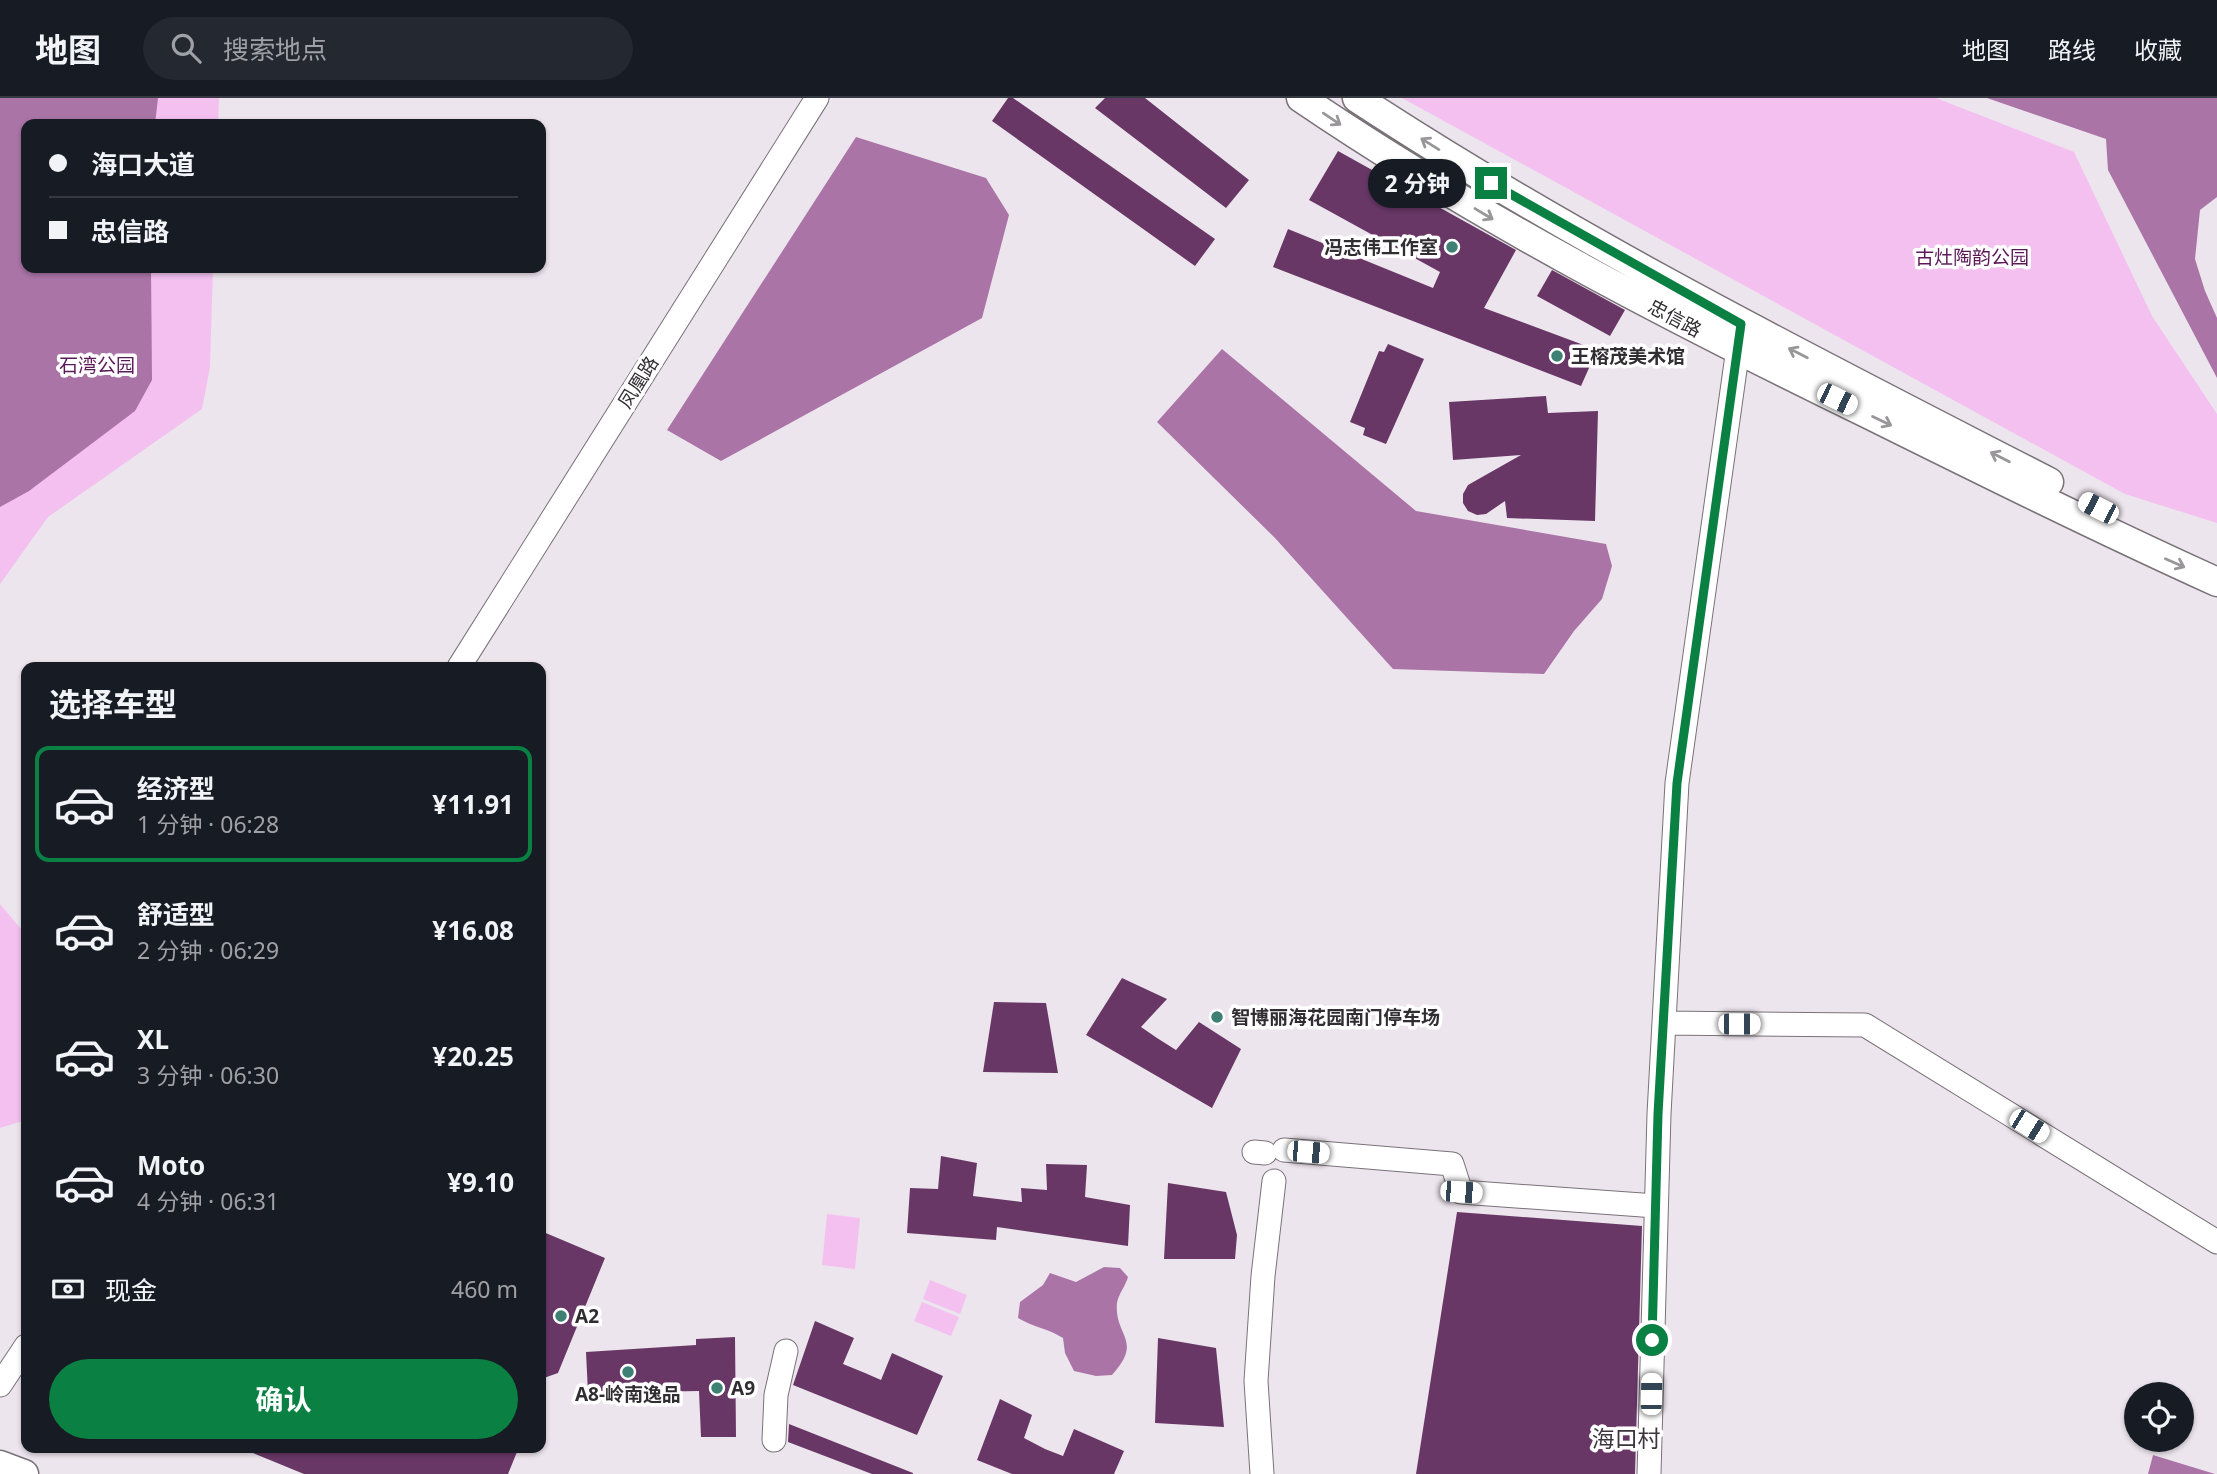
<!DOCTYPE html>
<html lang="zh">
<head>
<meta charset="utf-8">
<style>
  :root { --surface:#171b24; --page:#242831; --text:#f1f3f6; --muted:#9ea1a6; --line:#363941; --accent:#0b8043 }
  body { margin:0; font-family:"Noto Sans","Noto Sans SC",sans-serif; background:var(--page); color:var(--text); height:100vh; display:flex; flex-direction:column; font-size:26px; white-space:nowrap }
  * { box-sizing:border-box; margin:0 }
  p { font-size:23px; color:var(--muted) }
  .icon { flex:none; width:38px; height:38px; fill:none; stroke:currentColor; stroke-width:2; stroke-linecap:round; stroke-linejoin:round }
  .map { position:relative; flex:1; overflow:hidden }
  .side { position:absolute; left:21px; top:564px; width:525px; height:791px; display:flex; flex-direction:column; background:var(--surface); border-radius:14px; box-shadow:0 2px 5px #0004 }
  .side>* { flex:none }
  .guide { position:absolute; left:21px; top:21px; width:525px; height:154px; border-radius:14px; box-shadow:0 2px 5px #0004; display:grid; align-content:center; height:154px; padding:0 28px; background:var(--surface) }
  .buttons { position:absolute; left:2124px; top:1284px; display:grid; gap:14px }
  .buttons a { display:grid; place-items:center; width:70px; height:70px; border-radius:50%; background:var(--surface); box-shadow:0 2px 5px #0004; font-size:35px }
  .end { position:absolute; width:32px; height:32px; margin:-16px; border:9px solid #0b8043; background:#fff; box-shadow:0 0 0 4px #fff }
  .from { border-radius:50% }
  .bubble { position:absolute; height:49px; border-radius:24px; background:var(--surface); box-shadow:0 2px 5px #0004; font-size:23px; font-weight:700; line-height:49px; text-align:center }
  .car { position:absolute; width:21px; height:42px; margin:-21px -10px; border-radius:9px; box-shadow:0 0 5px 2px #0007; background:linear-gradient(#fff 24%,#345 0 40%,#fff 0 76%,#345 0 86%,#fff 0) }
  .guide b { display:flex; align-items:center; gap:24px; height:66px; font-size:26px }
  .guide b+b { border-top:2px solid var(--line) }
  .guide i { width:18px; height:18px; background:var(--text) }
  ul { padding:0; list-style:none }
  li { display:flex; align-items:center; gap:21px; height:116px; margin:0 14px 10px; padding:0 14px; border:4px solid transparent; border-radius:14px }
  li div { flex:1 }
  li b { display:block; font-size:26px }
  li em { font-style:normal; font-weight:700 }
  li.selected { border-color:var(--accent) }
  li>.icon { width:63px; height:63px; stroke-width:1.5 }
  h2 { padding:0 28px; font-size:32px; line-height:84px }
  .pay { display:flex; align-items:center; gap:18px; height:77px; padding:0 28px; font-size:26px }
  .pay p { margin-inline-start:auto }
  .primary-button { display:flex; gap:14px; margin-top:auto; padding:14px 28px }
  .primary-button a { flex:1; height:80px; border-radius:42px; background:var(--accent); color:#fff; font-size:28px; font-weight:700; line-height:80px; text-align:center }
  header { display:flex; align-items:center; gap:42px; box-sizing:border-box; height:98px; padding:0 35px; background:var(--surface); border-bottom:2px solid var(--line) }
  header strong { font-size:33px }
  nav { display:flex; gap:38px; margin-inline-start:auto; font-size:24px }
  .search { width:490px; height:63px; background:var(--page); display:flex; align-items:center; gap:18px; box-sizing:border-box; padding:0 24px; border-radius:38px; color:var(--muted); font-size:26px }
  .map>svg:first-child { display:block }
  .green { fill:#f3c0f0 }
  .water { fill:#aa74a7 }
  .building { fill:#683766 }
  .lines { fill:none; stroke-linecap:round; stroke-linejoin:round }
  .minor-casing { stroke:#797278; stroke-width:25 }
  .major-casing { stroke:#797278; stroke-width:31 }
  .minor { stroke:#fff; stroke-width:23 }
  .major { stroke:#fff; stroke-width:28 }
  .oneway { stroke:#989698 }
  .route { stroke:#0b8043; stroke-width:9 }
  .poi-dot { fill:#3e8174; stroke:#fff; stroke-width:2.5 }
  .labels { text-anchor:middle; stroke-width:7; stroke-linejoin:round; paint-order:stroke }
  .poi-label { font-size:19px; font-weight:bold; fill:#312e31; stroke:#fff; text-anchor:start }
  .park-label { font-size:19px; fill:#5b1959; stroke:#fff }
  .street-label { font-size:19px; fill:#312e31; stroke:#fff }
  .quarter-label { font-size:23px; fill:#3c353b; stroke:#fff }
</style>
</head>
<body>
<header>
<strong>地图</strong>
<div class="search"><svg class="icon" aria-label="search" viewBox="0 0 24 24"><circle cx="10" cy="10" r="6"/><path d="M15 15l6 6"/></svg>搜索地点</div>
<nav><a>地图</a><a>路线</a><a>收藏</a></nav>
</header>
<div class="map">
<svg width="2217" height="1376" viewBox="0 0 2217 1376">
  <rect width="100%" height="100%" fill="#ede5ed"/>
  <path class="green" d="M 0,0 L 219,0 L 218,26 L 26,26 L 26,170 L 213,170 L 210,269 L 202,311 L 48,419 L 0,486 Z
    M 1402,0 L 1936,0 L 2074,54 L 2152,218 L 2217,316 L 2217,425 L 2125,396 Z
    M 0,806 L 26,837 L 26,1022 L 0,1030 Z
    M 827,1116 L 860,1120 L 855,1171 L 822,1167 Z
    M 930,1182 L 967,1197 L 960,1216 L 923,1201 Z
    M 922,1204 L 959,1219 L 951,1238 L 914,1223 Z"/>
  <path class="water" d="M 0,0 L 158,0 L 155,26 L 26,26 L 26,170 L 151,170 L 152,282 L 135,313 L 29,393 L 0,409 Z
    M 1987,0 L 2217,0 L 2217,99 L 2200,112 L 2195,161 L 2205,193 L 2217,220 L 2217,280 L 2108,72 L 2106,41 Z
    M 856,39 L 986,80 L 1009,117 L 982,220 L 721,363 L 667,332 Z
    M 1222,251 L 1416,413 L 1606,446 L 1612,468 L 1602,501 L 1574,533 L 1544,576 L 1393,571 L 1275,440 L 1157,324 Z
    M 1104,1169 L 1120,1170 L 1128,1179 C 1126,1187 1118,1197 1117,1205 C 1114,1238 1144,1242 1112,1277 L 1096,1278 L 1074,1273 L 1065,1255 L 1063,1240 C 1049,1231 1033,1229 1018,1220 L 1020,1204 L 1043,1187 L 1050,1175 L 1076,1184 Z
    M 2153,1357 L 2215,1376 L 2148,1376 Z"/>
  <path class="building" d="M 1008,0 L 1013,0 L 1215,141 L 1195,168 L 992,23 Z
    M 1105,0 L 1145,0 L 1249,82 L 1226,110 L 1095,10 Z
    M 1338,53 L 1516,152 L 1484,210 L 1597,252 L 1581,288 L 1273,169 L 1288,131 L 1433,190 L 1440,174 L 1309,102 Z
    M 1552,172 L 1625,212 L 1610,238 L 1537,198 Z
    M 1388,246 L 1424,261 L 1386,346 L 1363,337 L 1365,330 L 1350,324 L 1379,253 L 1384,254 Z
    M 1546,298 L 1548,315 L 1598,313 L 1595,423 L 1507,420 L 1505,403 L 1486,416 L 1477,417 L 1468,413 L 1463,405 L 1463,396 L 1468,387 L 1521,357 L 1453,362 L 1449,304 Z
    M 1122,880 L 1167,901 L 1141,929 L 1157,940 L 1176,952 L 1199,924 L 1241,951 L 1212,1010 L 1086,937 Z
    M 994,904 L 1046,905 L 1058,975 L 983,974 Z
    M 941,1058 L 977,1065 L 973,1098 L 1022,1104 L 1021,1090 L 1047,1092 L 1046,1066 L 1087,1067 L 1085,1099 L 1130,1107 L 1128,1148 L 997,1129 L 996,1142 L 907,1135 L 910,1090 L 938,1091 Z
    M 1168,1085 L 1226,1094 L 1237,1137 L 1235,1161 L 1164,1161 Z
    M 1457,1114 L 1642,1128 L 1635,1376 L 1416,1376 Z
    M 541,1133 L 605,1160 L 558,1275 L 541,1281 Z
    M 815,1223 L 854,1240 L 843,1266 L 865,1275 L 881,1282 L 892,1255 L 943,1278 L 917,1337 L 793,1287 Z
    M 735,1239 L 736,1339 L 701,1339 L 699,1293 L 588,1295 L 586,1254 L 696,1247 L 696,1241 Z
    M 1158,1240 L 1216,1250 L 1224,1329 L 1155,1325 Z
    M 1000,1301 L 1032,1317 L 1024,1340 L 1045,1351 L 1063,1358 L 1074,1331 L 1124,1353 L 1114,1376 L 1012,1376 L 977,1362 Z
    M 789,1326 L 913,1375 L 913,1376 L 872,1376 L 788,1344 Z
    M 238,1349 L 519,1349 L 508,1376 L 304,1376 Z"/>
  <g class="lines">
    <defs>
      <path id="minor" d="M 459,569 L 817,0
        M 1664,925 L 1865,927 L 2217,1144
        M 1284,1052 L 1452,1066 L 1461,1094 L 1656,1108
        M 1254,1054 L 1265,1055
        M 0,1287 L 26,1248
        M 774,1342 L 776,1297 L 786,1253
        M 1262,1376 L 1256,1283 L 1263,1178 L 1274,1083
        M 1649,1376 L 1659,1016 L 1677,685 L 1740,236"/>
      <path id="major" d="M 1301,0 C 1479,121 1671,220 1864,314 C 1981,372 2098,430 2217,484
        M 1357,0 C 1578,145 1814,263 2049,384
        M 0,1367 L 24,1376"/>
    </defs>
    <use href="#minor" class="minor-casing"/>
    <use href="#major" class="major-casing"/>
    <use href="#minor" class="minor"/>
    <use href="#major" class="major"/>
  </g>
  <defs><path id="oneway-shaft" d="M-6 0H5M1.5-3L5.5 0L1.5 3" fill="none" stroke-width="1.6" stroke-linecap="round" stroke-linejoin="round" transform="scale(1.75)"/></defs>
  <g class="oneway">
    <use href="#oneway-shaft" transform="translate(1332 21) rotate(34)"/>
    <use href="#oneway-shaft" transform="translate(1430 46) rotate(-148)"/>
    <use href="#oneway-shaft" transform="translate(1484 116) rotate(31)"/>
    <use href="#oneway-shaft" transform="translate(1798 255) rotate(-153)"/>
    <use href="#oneway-shaft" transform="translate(1882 323) rotate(26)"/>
    <use href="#oneway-shaft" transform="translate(2000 359) rotate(-153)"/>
    <use href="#oneway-shaft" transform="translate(2175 465) rotate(24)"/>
  </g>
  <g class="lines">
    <path class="route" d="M 1491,85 L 1741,226 L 1677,685 L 1658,1016 L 1652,1242"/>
  </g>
  <g class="poi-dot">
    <circle cx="1452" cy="149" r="7"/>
    <circle cx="1557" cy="258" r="7"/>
    <circle cx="1217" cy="919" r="7"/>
    <circle cx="561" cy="1218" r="7"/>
    <circle cx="628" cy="1274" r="7"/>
    <circle cx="717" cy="1290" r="7"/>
  </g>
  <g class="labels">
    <g class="poi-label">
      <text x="1438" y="156" text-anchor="end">冯志伟工作室</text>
      <text x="1571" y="265">王榕茂美术馆</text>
      <text x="1231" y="926">智博丽海花园南门停车场</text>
      <text x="575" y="1225">A2</text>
      <text x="731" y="1297">A9</text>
      <text x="628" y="1303" text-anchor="middle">A8-岭南逸品</text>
    </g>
    <g class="park-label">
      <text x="1972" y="166">古灶陶韵公园</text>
      <text x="97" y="274">石湾公园</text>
    </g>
    <g class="street-label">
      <text transform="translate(1675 220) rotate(28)" y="7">忠信路</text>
      <text transform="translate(638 284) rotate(-58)" y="7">凤凰路</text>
    </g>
    <g class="quarter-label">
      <text x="1626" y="1349">海口村</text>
    </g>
  </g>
</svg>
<div class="buttons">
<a><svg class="icon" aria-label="locate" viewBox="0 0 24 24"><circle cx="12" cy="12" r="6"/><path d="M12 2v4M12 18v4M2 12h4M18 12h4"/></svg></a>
</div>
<i class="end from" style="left:1652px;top:1242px"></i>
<i class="end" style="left:1491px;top:85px"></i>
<div class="bubble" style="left:1368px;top:61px;width:98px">2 分钟</div>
<i class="car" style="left:1837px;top:301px;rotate:116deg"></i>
<i class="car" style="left:2098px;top:410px;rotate:297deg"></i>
<i class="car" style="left:1739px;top:926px;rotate:90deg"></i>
<i class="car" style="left:2029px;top:1028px;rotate:122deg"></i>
<i class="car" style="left:1308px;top:1054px;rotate:95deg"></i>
<i class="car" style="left:1461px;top:1094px;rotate:94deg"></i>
<i class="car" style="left:1651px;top:1296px;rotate:1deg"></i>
<div class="guide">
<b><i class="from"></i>海口大道</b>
<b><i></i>忠信路</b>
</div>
<section class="side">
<h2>选择车型</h2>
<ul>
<li class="selected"><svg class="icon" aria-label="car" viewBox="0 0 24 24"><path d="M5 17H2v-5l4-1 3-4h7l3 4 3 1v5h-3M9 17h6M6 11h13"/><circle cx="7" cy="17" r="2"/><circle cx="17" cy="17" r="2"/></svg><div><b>经济型</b><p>1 分钟 · 06:28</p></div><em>¥11.91</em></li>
<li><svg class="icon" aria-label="car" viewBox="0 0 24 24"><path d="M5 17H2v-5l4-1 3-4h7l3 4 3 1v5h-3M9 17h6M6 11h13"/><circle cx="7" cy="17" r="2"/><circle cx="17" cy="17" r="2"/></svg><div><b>舒适型</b><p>2 分钟 · 06:29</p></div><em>¥16.08</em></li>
<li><svg class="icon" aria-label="car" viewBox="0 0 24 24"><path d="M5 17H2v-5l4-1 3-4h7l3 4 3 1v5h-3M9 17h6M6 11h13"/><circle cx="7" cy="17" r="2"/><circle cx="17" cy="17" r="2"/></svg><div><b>XL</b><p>3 分钟 · 06:30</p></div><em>¥20.25</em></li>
<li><svg class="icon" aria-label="car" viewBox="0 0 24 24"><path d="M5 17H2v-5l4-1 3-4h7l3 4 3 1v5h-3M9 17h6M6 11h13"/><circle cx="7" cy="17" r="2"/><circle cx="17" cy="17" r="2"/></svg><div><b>Moto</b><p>4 分钟 · 06:31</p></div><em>¥9.10</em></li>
</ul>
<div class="pay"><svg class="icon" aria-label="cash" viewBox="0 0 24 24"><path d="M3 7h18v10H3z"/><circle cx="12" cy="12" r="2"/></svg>现金<p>460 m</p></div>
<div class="primary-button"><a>确认</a></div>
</section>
</div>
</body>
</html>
